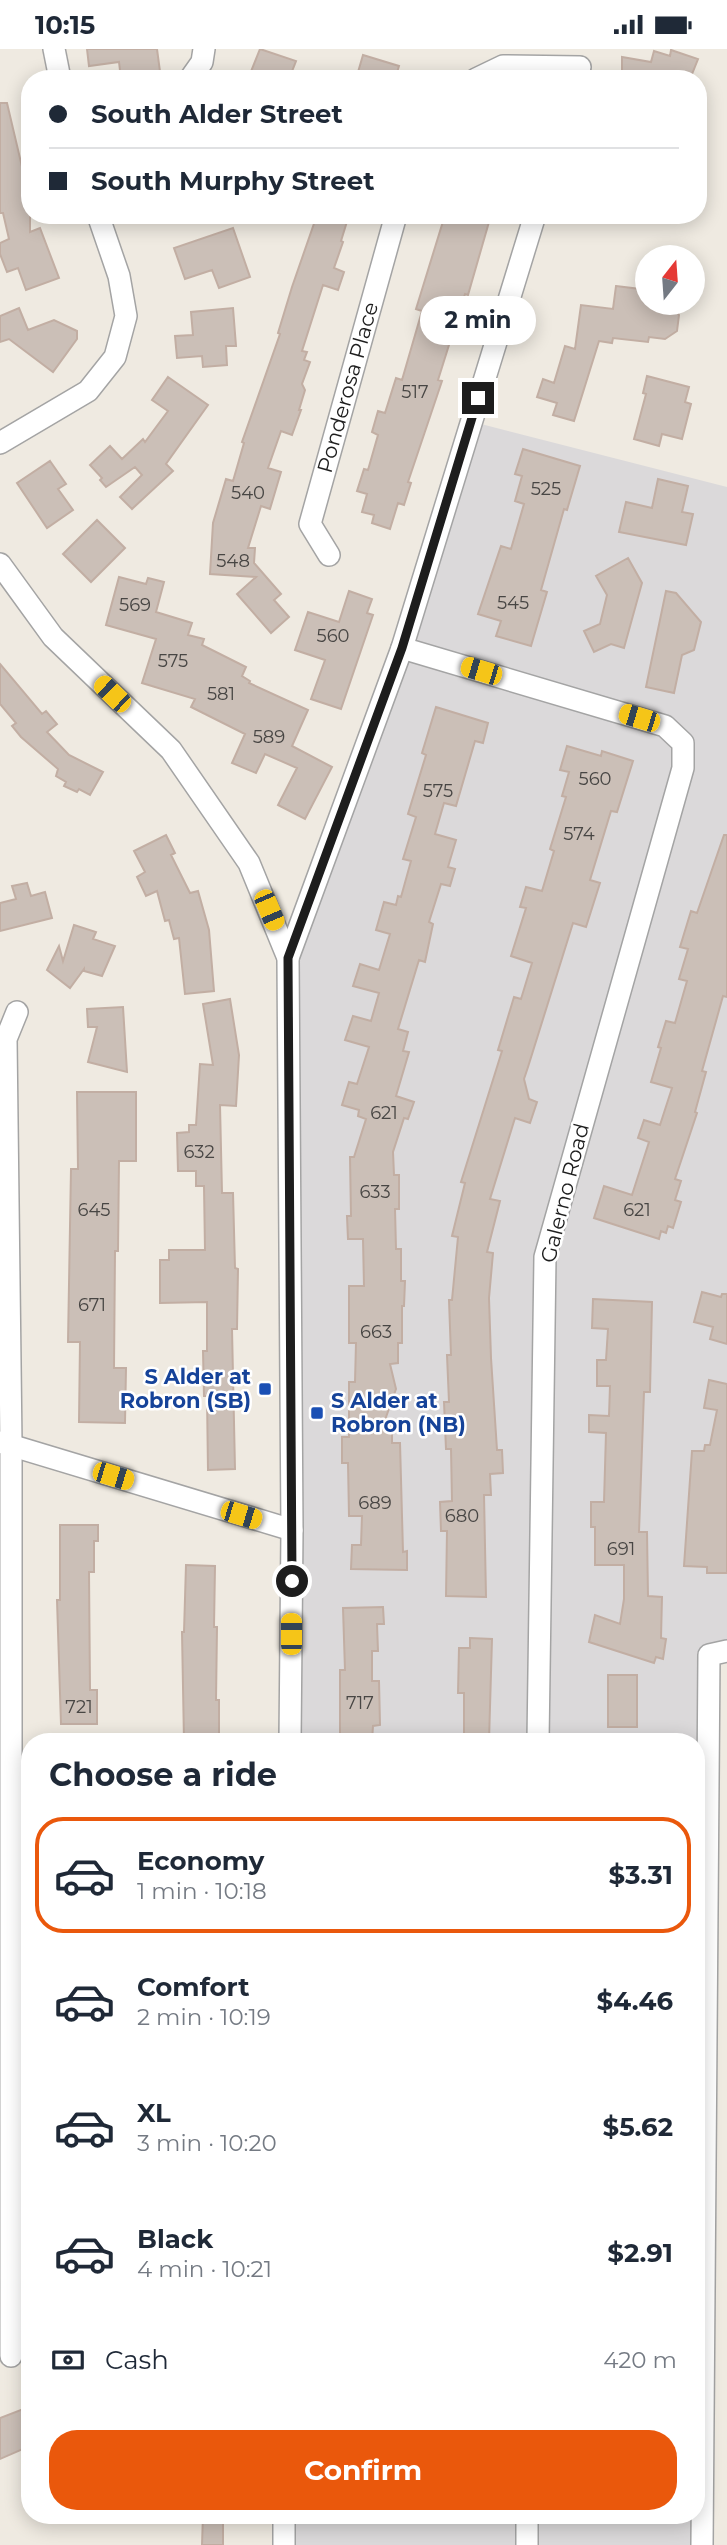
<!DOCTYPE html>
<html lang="en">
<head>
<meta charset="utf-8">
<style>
  :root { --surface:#fff; --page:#f2f2f3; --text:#1f2937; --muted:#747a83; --line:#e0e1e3; --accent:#ea580c }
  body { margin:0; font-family:Montserrat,sans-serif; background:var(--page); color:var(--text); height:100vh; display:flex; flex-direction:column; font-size:26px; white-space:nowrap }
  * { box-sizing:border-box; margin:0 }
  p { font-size:23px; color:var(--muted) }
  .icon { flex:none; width:38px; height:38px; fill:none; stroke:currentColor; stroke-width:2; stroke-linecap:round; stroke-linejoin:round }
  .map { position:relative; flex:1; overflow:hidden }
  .details { position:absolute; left:21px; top:1684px; width:684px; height:791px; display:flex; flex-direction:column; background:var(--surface); border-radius:28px; box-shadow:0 4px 18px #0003 }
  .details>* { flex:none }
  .hud { position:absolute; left:21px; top:21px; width:686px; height:154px; border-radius:28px; box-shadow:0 4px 18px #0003; display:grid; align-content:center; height:154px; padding:0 28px; background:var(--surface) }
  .needle { width:46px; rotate:17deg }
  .buttons { position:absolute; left:635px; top:196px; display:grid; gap:14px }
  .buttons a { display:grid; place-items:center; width:70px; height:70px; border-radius:50%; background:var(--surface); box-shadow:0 4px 18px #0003; font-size:35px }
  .end { position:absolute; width:32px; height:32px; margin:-16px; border:9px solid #1d1d1d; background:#fff; box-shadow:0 0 0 4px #fff }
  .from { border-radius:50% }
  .bubble { position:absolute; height:49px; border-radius:24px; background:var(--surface); box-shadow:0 4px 18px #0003; font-size:23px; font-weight:700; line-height:49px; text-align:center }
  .car { position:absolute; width:21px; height:42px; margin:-21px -10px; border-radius:9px; box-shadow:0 0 5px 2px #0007; background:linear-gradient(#f5c518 24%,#345 0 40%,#f5c518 0 76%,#345 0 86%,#f5c518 0) }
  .hud b { display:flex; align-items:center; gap:24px; height:66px; font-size:26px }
  .hud b+b { border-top:2px solid var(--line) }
  .hud i { width:18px; height:18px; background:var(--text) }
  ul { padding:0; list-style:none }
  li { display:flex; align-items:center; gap:21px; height:116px; margin:0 14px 10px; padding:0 14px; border:4px solid transparent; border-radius:28px }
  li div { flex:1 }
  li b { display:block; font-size:26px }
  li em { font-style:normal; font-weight:700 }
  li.current { border-color:var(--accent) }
  li>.icon { width:63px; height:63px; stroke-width:1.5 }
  h2 { padding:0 28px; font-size:32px; line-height:84px }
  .pay { display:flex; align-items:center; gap:18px; height:77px; padding:0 28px; font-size:26px }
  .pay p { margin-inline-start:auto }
  .primary-button { display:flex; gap:14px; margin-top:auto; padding:14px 28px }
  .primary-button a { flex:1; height:80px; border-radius:28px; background:var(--accent); color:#fff; font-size:28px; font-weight:700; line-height:80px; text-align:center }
  .status { display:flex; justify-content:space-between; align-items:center; height:49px; padding:0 35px; background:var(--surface); direction:ltr }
  .status svg { height:19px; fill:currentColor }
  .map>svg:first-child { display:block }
  .residential { fill:#dbd9da }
  .building { fill:#cbbfb7; stroke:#c2aea3; stroke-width:2 }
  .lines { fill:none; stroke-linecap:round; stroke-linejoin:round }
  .minor-casing { stroke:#a4a4a4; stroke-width:24 }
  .minor { stroke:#fff; stroke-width:21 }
  .route { stroke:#1d1d1d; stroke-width:9 }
  .transit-dot { fill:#1a4fb4; stroke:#fff; stroke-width:2.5 }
  .labels { text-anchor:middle; stroke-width:5; stroke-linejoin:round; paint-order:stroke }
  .number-label { font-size:18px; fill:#484644 }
  .street-label { font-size:21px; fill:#1d1d1d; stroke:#fff }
  .transit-label { font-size:21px; font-weight:bold; fill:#164399; stroke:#fff; text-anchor:end }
</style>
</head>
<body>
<div class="status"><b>10:15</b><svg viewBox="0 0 49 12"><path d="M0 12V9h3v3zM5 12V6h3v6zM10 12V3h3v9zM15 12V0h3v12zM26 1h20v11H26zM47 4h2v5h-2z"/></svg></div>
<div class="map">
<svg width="727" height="2496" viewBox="0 0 727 2496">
  <rect width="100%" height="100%" fill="#efeae1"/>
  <path class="residential" d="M 481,375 L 727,438 L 727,1602 L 709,1607 L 714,2496 L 282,2496 L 282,2466 L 696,2466 L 696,1692 L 286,1692 L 290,909 Z"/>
  <path class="building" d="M 87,0 L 157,0 L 161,30 L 121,30 L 119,13 L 89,17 Z
    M 260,0 L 296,12 L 289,30 L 248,30 Z
    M 671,1 L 698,10 L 690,30 L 622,30 L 622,8 L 651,13 L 654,2 L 670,7 Z
    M 363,6 L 399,17 L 395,30 L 356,30 Z
    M 0,54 L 7,54 L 23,122 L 30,152 L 30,183 L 40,179 L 59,229 L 26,241 L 18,219 L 7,223 L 0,205 L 0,194 L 9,190 L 3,164 L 0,164 Z
    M 317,166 L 349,166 L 341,192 L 343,193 L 334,219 L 344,223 L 338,241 L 323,236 L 302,302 L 307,303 L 304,311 L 310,313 L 302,335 L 305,341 L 299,361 L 301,361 L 292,386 L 281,382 L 268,419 L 281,423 L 270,460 L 261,457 L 248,499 L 255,499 L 254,514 L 281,545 L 274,551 L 289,568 L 271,584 L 237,545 L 256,528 L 210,525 L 213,474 L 226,430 L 233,432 L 244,394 L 242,393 L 280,285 L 278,284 L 292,238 Z
    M 445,166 L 491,166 L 468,246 L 465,245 L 438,331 L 442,332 L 408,433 L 411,434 L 404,456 L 398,454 L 390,480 L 372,474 L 374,466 L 362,463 L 367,445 L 357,442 L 364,420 L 368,421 L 378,386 L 372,383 L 378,362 L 385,364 L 396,329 L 402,331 L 422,262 L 416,260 Z
    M 233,179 L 250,228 L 219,239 L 212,221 L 185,230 L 174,199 Z
    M 616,237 L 648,241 L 648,254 L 673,258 L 679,266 L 677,282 L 665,290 L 649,288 L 648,293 L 613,289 L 612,294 L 599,292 L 574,372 L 553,366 L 557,354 L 537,348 L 543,330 L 554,334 L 565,297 L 575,300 L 581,256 L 613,260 Z
    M 19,259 L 28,281 L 54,271 L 77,282 L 77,290 L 53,323 L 9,290 L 0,293 L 0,267 Z
    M 233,259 L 236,297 L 226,297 L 227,316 L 203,318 L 202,307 L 177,309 L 175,287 L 193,286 L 191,263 Z
    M 647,327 L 689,338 L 685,353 L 691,355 L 682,390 L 662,385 L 659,397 L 634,390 L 646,345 L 643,344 Z
    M 168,328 L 208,356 L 166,415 L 173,422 L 132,460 L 120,448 L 142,426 L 135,418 L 106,438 L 100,431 L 102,429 L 90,416 L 110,397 L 122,410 L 143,390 L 145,393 L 168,362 L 152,351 Z
    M 523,400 L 580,417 L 567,461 L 564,460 L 541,541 L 547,543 L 531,597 L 496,587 L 501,572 L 478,565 L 501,497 L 511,500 L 524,455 L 515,452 L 522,427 L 515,425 Z
    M 50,412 L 66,435 L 58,440 L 73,461 L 47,479 L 17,434 Z
    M 658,430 L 688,437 L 682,463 L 693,465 L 686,496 L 619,483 L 626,453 L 652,459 Z
    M 97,471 L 125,499 L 91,533 L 63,505 Z
    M 628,509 L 642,534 L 624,599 L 611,595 L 594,603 L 584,582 L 600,575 L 607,546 L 596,527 Z
    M 119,528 L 146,535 L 148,529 L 164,533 L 156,563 L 192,574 L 188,586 L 204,590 L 202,596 L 246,618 L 242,627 L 250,632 L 249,634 L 308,661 L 292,697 L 332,718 L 305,770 L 278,756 L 297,719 L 265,705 L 256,724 L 232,714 L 245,685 L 191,658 L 195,650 L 142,634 L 156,590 L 106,576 Z
    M 349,542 L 372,550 L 367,564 L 373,566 L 341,660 L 311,650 L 325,611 L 295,601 L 308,563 L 339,573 Z
    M 666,542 L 676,544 L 701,573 L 694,601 L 682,606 L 674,644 L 646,638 Z
    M 0,615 L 42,665 L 46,662 L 57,675 L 47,683 L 69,706 L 103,723 L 90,746 L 79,740 L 77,743 L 64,737 L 66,733 L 56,727 L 58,720 L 21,688 L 12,677 L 16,674 L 0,655 Z
    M 436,658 L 488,674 L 483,694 L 475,692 L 456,757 L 444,754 L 435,785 L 456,791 L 448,818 L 455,820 L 450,837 L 441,835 L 429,873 L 433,875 L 425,913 L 419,911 L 398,980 L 408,983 L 403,1002 L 409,1003 L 396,1047 L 414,1053 L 408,1070 L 404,1069 L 393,1103 L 394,1126 L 399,1126 L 399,1160 L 395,1160 L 396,1200 L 401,1200 L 401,1232 L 405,1232 L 404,1257 L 402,1257 L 402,1294 L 398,1294 L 398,1314 L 390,1315 L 396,1340 L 385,1371 L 392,1371 L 392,1394 L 400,1394 L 403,1503 L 407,1502 L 407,1521 L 351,1520 L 352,1496 L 361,1496 L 362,1467 L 349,1467 L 348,1414 L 342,1414 L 342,1388 L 349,1388 L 349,1333 L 355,1333 L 356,1294 L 349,1294 L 349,1237 L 364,1237 L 363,1190 L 348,1190 L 347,1167 L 351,1167 L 350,1108 L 354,1108 L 366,1070 L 358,1067 L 359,1061 L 342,1056 L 349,1033 L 357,1035 L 369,998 L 345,991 L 353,967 L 371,972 L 379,944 L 353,937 L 360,915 L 379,921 L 390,885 L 376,881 L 384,853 L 396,856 L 398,847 L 401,848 L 411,812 L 403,810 L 416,768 L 408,765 L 426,706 L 422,704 Z
    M 567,697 L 601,707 L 602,702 L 633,712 L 617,763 L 611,762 L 590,831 L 600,834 L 586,878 L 573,874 L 528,1018 L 524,1030 L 529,1050 L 537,1053 L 530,1074 L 515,1069 L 490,1150 L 500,1152 L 487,1203 L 493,1204 L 489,1249 L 491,1309 L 497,1401 L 502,1401 L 503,1424 L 490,1425 L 491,1446 L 484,1446 L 486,1548 L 446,1547 L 447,1482 L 441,1482 L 440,1453 L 452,1452 L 451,1400 L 446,1400 L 444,1353 L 449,1353 L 447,1306 L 451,1306 L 449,1251 L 452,1251 L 458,1188 L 452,1187 L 465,1134 L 461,1133 L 502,1002 L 498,1001 L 514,948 L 521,950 L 532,914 L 511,907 L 526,859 L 520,858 L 526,838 L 542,842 L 554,802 L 550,800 L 566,748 L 562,747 L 569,723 L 560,721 Z
    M 166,786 L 175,804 L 171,806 L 190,844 L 198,842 L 209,881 L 214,942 L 185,945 L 179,889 L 174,890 L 169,871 L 165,872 L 157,842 L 146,847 L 137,828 L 145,823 L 134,802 Z
    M 724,786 L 727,786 L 727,948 L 723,947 L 702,1022 L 706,1023 L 695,1063 L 697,1064 L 675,1130 L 681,1132 L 675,1151 L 681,1153 L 673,1179 L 668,1177 L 666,1184 L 661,1182 L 659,1190 L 594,1169 L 604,1137 L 632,1146 L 649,1093 L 638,1089 L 644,1071 L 660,1076 L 672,1039 L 651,1033 L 661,999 L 658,998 L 666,972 L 675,974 L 687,932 L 679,930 L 688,900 L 680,898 L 691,862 L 697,864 Z
    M 27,834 L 31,847 L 45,843 L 52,869 L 0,882 L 0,854 L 16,850 L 12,837 Z
    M 74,876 L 96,883 L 93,890 L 115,897 L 102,927 L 84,922 L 84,920 L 70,939 L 47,921 L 59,897 L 63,912 Z
    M 230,950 L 239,1006 L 236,1057 L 220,1056 L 222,1144 L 233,1144 L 235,1219 L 238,1220 L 237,1280 L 232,1280 L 235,1420 L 208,1421 L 207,1347 L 204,1347 L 203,1302 L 207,1302 L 207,1253 L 160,1254 L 160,1211 L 169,1211 L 169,1201 L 205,1201 L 204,1137 L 196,1137 L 196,1122 L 178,1122 L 177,1084 L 189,1083 L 189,1076 L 196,1076 L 200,1015 L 213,1016 L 203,955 Z
    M 123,958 L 127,1023 L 88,1013 L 97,978 L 88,978 L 87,960 Z
    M 77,1043 L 136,1043 L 136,1112 L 119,1112 L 118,1202 L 115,1202 L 114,1319 L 126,1319 L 125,1374 L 79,1373 L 80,1293 L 68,1293 L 71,1120 L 78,1120 Z
    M 702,1243 L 721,1248 L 722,1245 L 727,1245 L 727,1295 L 710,1290 L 713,1278 L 694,1273 Z
    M 593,1250 L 652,1253 L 650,1343 L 644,1343 L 639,1483 L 647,1483 L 648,1547 L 662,1548 L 661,1589 L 666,1590 L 663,1610 L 656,1608 L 654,1614 L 589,1593 L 595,1566 L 620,1575 L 624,1550 L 624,1516 L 595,1516 L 595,1478 L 591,1478 L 591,1453 L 604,1453 L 606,1384 L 589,1383 L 589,1366 L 609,1367 L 610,1337 L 597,1337 L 597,1311 L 606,1311 L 608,1280 L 592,1279 Z
    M 709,1331 L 727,1335 L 727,1524 L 707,1524 L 707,1518 L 684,1517 L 692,1402 L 704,1402 L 705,1396 L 710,1396 L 717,1361 L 704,1359 Z
    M 60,1476 L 98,1476 L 98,1492 L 94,1492 L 94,1523 L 89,1523 L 90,1641 L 97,1641 L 97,1675 L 61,1675 L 57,1551 L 60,1551 Z
    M 186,1516 L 215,1517 L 214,1578 L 217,1578 L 216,1651 L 219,1651 L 219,1692 L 184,1692 L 182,1583 L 184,1583 Z
    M 383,1558 L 384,1575 L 377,1575 L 378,1602 L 372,1602 L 372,1632 L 379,1632 L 380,1676 L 373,1677 L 372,1692 L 340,1692 L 340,1621 L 345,1621 L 343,1559 Z
    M 470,1589 L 492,1590 L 489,1692 L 464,1692 L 464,1644 L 458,1644 L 459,1599 L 470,1599 Z
    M 608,1626 L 637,1626 L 637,1678 L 608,1678 Z
    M 26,2359 L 30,2368 L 30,2392 L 22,2396 L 23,2400 L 0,2410 L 0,2369 Z
    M 203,2466 L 223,2466 L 223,2496 L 202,2496 Z"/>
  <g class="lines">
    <defs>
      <g id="minor">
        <path d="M 54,0 L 60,30"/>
        <path d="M 190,30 L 202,13 L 204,0"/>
        <path d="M 476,30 L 503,17 L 580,18"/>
        <path d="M 0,394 L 88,342 L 115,308 L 126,267 L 119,227 L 98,166"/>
        <path id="s1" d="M 329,506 L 310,475 L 396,166"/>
        <path d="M 0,515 L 53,588 L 171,701 L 249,814 L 288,909 L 292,1481 L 290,1692"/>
        <path d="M 402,599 L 665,677 L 683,694 L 683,719 L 545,1208 L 538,1692"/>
        <path d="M 288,909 L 402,599 L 535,166"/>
        <path d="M 0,1393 L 292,1481"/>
        <path d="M 11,2307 L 11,1396 L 6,990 L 17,963"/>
        <path d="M 284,2496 L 284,2466"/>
        <path d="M 527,2496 L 527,2466"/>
        <path d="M 702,2496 L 709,1606 L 727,1602"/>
      </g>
    </defs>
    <use href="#minor" class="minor-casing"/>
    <use href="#minor" class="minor"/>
  </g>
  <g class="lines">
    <path class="route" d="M 292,1532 L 288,909 L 402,599 L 478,349"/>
  </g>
  <g class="transit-dot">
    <rect x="258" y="1333" width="14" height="14" rx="3.5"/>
    <rect x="310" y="1357" width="14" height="14" rx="3.5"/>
  </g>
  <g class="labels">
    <g class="number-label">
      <text x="415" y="349">517</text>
      <text x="546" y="446">525</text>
      <text x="248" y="450">540</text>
      <text x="233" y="518">548</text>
      <text x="513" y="560">545</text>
      <text x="135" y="562">569</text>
      <text x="333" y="593">560</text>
      <text x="173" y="618">575</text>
      <text x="221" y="651">581</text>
      <text x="269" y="694">589</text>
      <text x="595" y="736">560</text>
      <text x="438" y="748">575</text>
      <text x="579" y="791">574</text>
      <text x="384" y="1070">621</text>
      <text x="199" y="1109">632</text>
      <text x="375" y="1149">633</text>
      <text x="94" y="1167">645</text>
      <text x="637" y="1167">621</text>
      <text x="92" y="1262">671</text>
      <text x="376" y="1289">663</text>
      <text x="375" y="1460">689</text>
      <text x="462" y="1473">680</text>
      <text x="621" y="1506">691</text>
      <text x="360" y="1660">717</text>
      <text x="79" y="1664">721</text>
    </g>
    <g class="street-label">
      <text dy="7" stroke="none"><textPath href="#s1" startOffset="178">Ponderosa Place</textPath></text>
      <text transform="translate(565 1144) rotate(-76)" y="7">Galerno Road</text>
    </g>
    <g class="transit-label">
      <text x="251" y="1335">S Alder at<tspan x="251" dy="24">Robron (SB)</tspan></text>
      <text x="331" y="1359" text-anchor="start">S Alder at<tspan x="331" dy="24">Robron (NB)</tspan></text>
    </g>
  </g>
</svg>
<div class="buttons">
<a><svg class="needle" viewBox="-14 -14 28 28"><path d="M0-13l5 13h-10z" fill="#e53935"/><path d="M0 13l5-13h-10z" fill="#747a83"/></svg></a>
</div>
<i class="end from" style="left:292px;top:1532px"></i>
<i class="end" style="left:478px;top:349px"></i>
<div class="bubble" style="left:420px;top:247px;width:116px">2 min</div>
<i class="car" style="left:481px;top:622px;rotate:287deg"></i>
<i class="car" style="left:112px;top:645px;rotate:314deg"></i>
<i class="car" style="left:639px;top:669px;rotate:287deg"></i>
<i class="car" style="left:269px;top:861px;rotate:157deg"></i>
<i class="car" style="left:113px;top:1427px;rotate:107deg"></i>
<i class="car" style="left:241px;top:1466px;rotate:107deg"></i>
<i class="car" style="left:291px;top:1585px;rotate:0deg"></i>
<div class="hud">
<b><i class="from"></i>South Alder Street</b>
<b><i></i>South Murphy Street</b>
</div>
<section class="details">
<h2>Choose a ride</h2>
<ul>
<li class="current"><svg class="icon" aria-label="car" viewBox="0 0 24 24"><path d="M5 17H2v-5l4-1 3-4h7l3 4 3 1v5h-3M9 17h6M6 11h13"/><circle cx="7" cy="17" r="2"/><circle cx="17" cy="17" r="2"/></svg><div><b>Economy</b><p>1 min · 10:18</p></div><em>$3.31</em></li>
<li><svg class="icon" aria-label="car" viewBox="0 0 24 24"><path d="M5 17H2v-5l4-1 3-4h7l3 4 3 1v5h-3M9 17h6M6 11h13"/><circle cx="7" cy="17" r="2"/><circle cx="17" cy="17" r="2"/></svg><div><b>Comfort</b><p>2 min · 10:19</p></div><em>$4.46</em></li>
<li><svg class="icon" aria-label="car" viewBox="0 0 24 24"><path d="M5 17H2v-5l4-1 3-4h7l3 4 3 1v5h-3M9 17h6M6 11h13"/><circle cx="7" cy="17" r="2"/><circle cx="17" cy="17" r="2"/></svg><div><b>XL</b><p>3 min · 10:20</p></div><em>$5.62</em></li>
<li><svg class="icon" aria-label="car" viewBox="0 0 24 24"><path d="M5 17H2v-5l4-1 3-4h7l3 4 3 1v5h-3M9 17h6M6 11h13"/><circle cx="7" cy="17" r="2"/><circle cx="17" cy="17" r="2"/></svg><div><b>Black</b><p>4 min · 10:21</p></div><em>$2.91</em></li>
</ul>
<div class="pay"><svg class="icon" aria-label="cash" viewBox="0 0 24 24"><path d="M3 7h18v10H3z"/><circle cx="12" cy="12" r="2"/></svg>Cash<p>420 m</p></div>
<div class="primary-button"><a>Confirm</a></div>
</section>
</div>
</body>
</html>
